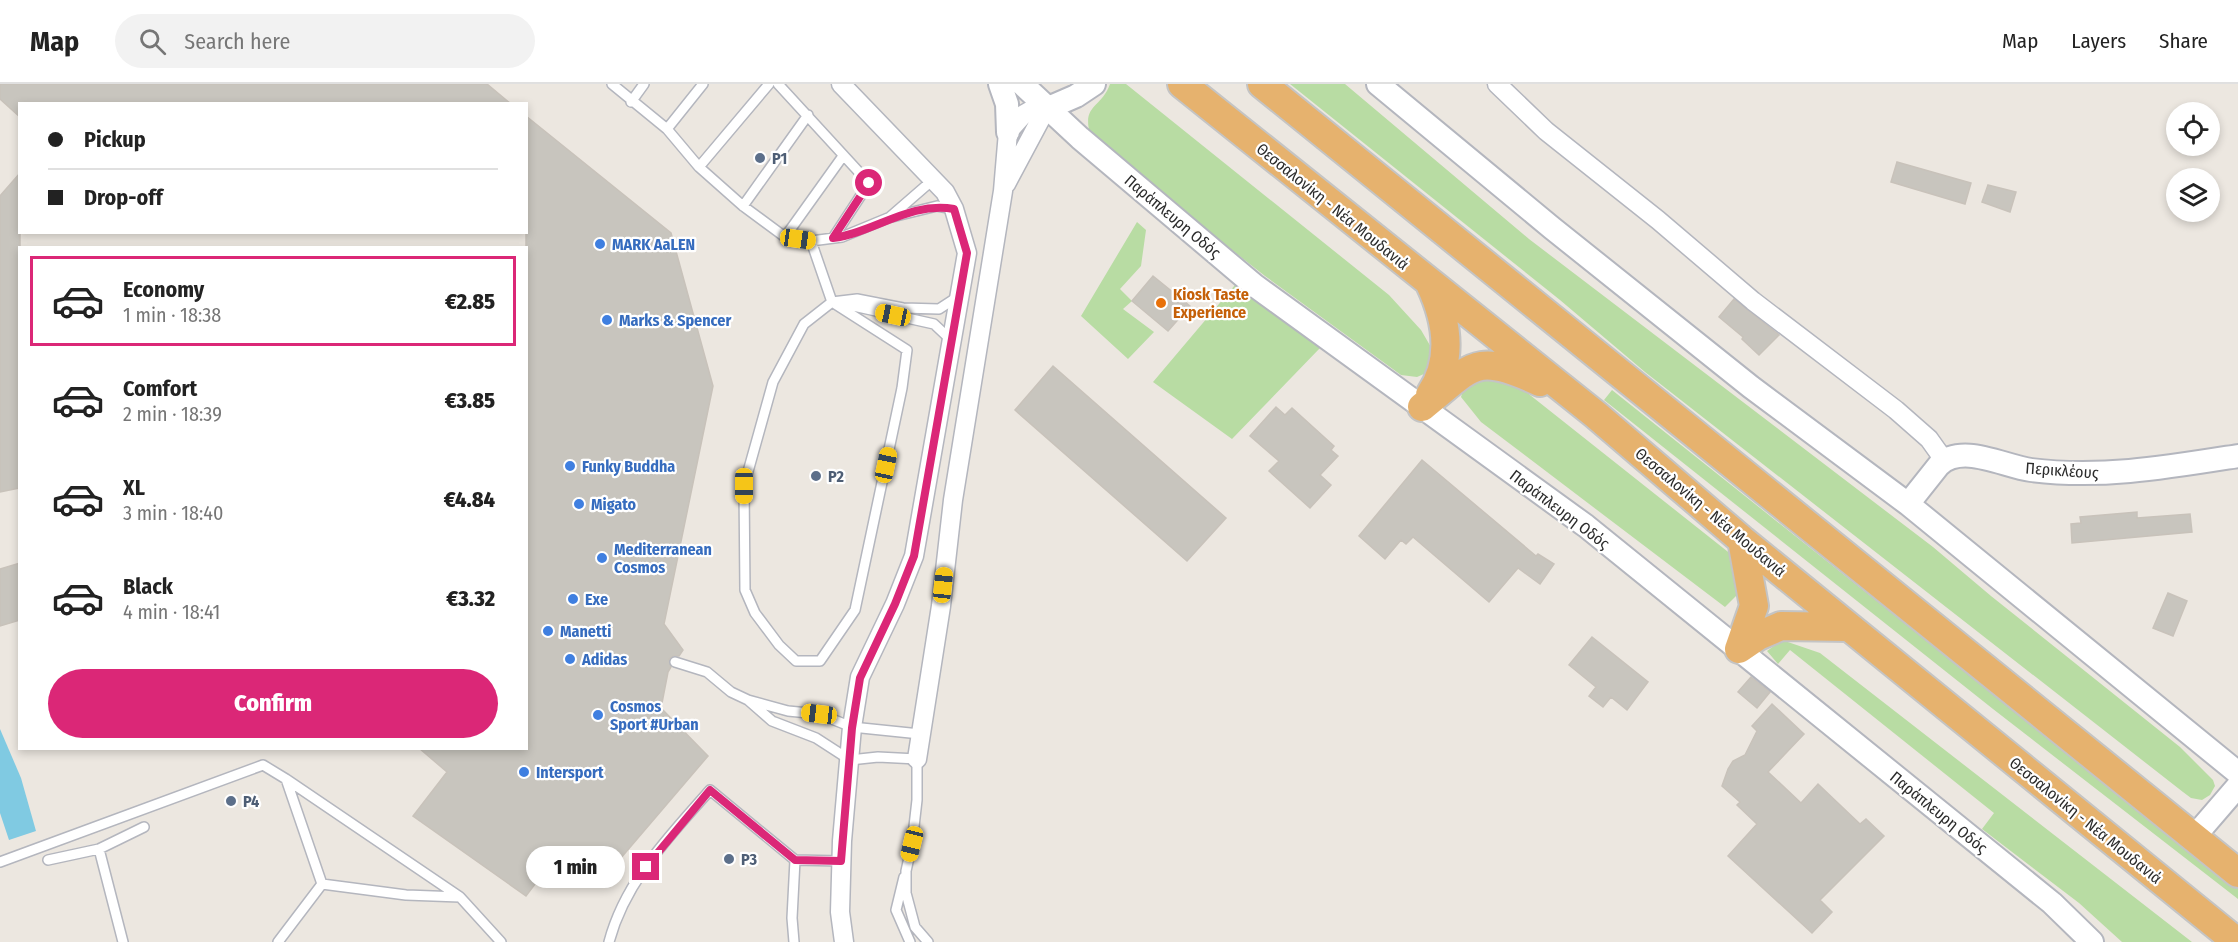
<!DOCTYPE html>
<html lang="en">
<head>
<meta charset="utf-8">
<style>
  :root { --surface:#fff; --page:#f2f2f2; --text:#222; --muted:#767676; --line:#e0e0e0; --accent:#db2777 }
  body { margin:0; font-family:"Fira Sans Condensed",sans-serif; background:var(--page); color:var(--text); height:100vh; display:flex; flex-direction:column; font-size:22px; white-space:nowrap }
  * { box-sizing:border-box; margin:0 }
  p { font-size:20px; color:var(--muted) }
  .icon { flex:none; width:33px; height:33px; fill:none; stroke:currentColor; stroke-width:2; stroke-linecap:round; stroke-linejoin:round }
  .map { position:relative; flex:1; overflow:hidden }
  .panel { position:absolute; left:18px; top:162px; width:510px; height:504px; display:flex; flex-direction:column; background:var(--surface); border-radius:0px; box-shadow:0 3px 9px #0003 }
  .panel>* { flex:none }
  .guide { position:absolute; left:18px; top:18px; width:510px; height:132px; border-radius:0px; box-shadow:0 3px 9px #0003; display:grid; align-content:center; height:132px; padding:0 30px; background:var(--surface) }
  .fabs { position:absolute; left:2166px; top:18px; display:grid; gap:12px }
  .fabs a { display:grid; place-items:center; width:54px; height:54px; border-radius:50%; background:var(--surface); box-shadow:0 3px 9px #0003; font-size:30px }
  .end { position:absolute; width:27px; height:27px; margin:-14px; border:8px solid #db2777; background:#fff; box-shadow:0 0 0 3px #fff }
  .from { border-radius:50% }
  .bubble { position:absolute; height:42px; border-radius:21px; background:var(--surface); box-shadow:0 3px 9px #0003; font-size:20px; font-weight:800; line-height:42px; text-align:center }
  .car { position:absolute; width:18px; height:36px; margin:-18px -9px; border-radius:8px; box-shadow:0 0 4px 2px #0007; background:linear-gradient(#f5c518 24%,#345 0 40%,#f5c518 0 76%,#345 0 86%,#f5c518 0) }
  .guide b { display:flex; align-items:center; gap:21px; height:57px; font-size:22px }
  .guide b+b { border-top:2px solid var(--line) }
  .guide i { width:15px; height:15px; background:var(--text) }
  ul { padding:10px 0 0; list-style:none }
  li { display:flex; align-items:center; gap:18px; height:90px; margin:0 12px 9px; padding:0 18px; border:3px solid transparent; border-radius:0px }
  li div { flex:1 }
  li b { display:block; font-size:22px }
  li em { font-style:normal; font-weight:800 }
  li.on { border-color:var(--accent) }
  li>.icon { width:54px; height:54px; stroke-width:1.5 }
  .primary-button { display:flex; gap:12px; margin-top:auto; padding:12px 30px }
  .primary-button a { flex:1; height:69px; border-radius:36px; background:var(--accent); color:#fff; font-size:24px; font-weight:800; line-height:69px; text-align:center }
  header { display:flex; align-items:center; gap:36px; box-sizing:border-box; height:84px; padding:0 30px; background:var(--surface); border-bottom:2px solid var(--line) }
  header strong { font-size:28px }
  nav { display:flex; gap:33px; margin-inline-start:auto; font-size:21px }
  .search { width:420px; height:54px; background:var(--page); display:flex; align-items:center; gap:15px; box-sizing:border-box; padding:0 21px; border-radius:33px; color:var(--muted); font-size:22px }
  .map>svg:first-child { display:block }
  .green { fill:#b8dca3 }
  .water { fill:#80cae2 }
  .building { fill:#c8c5be; stroke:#c8c2ba; stroke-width:1.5 }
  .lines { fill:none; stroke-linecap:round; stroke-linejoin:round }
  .service-casing { stroke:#b4b6be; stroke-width:12 }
  .minor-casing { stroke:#b4b6be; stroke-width:21 }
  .tertiary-casing { stroke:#b4b6be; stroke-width:26 }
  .trunk-casing { stroke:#c4c4c4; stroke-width:32 }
  .service { stroke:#fff; stroke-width:9 }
  .minor { stroke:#fff; stroke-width:18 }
  .tertiary { stroke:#fff; stroke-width:22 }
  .trunk { stroke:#e6b26e; stroke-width:28 }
  .route { stroke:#db2777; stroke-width:8 }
  .service-dot { fill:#5c6f8a; stroke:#fff; stroke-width:2 }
  .shop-dot { fill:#3f7fe0; stroke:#fff; stroke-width:2 }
  .food-dot { fill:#e8710a; stroke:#fff; stroke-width:2 }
  .labels { text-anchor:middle; stroke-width:4.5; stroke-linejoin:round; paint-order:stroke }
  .service-label { font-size:16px; font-weight:bold; fill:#4e5e75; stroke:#fff; text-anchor:start }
  .street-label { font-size:16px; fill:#2c2c2c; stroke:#fff }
  .shop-label { font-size:16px; font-weight:bold; fill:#366cbe; stroke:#fff; text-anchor:start }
  .food-label { font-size:16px; font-weight:bold; fill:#c56008; stroke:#fff; text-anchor:start }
</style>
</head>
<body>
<header>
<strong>Map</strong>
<div class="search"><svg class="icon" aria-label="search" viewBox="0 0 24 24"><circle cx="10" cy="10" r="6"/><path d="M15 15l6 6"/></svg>Search here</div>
<nav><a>Map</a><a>Layers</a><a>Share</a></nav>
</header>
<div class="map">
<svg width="2238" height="858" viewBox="0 0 2238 858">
  <rect width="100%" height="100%" fill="#ece7e0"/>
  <path class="green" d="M 1110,0 L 1126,0 L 1389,211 L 1421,246 L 1435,270 L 1433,286 L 1417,293 L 1401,291 L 1265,192 L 1168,116 L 1090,50 C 1082,20 1101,25 1110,0 Z
    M 1290,0 L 1345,0 L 1529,155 L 1933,463 L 1991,512 L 2180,663 L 2213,696 L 2215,702 L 2210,711 L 2202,716 L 2191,714 L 2183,708 L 1645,288 L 1560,216 Z
    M 1137,138 L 1146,146 L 1141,182 L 1120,205 L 1132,217 L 1123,225 L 1154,248 L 1128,275 L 1081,232 Z
    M 1235,201 L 1320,264 L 1232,355 L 1153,298 Z
    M 1481,290 L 1516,300 L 1737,475 L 1745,503 L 1725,523 L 1481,338 L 1461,313 L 1467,294 Z
    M 1612,306 L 2001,616 L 2238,799 L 2238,815 L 1993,625 L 1604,316 Z
    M 1782,556 L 1820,569 L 2192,858 L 2122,858 L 2079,819 L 1982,745 L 1994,729 L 1790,566 L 1778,580 L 1767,567 Z"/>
  <path class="water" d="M 0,645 L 21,694 L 36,747 L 9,756 L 0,729 Z"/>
  <path class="building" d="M 0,0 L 487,0 L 511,20 L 20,20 L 20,33 L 0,15 Z
    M 526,32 L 671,149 L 713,302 L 664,540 L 683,566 L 679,572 L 673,572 L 669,575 L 671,583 L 668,588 L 661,624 L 708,672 L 620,775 L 551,779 L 526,812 L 413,732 L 447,688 L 419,664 L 526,664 Z
    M 1897,78 L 1971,99 L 1965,120 L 1891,98 Z
    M 20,89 L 20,404 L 0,408 L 0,112 Z
    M 1988,101 L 2016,108 L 2010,128 L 1982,118 Z
    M 1153,192 L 1190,222 L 1168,247 L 1132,217 Z
    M 1734,215 L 1779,251 L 1759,271 L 1742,255 L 1743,253 L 1719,233 Z
    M 1053,282 L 1226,434 L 1187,477 L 1015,326 Z
    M 1276,323 L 1285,331 L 1292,324 L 1334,362 L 1331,366 L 1338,372 L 1320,391 L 1331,401 L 1310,424 L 1269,387 L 1279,377 L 1250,352 Z
    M 1422,376 L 1536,472 L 1538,470 L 1554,480 L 1540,500 L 1518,484 L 1489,518 L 1413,453 L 1406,460 L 1401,456 L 1385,475 L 1359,452 Z
    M 2137,428 L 2137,434 L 2190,430 L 2192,448 L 2072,459 L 2071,440 L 2081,439 L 2080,433 Z
    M 20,479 L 20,536 L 0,542 L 0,485 Z
    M 2168,509 L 2187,517 L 2173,552 L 2153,544 Z
    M 1592,553 L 1648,598 L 1627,626 L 1611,613 L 1603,623 L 1589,612 L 1596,603 L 1569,581 Z
    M 1751,593 L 1770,608 L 1757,624 L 1738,608 Z
    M 1772,620 L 1804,650 L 1768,688 L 1801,719 L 1818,700 L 1860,740 L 1866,735 L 1884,752 L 1820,816 L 1832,828 L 1812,849 L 1728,772 L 1757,740 L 1737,721 L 1740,718 L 1722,702 L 1728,685 L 1733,677 L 1745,671 L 1757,647 L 1752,642 Z"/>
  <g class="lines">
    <defs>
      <path id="service" d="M 612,0 L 667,45 L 699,83 L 743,122 L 785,153 L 811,157 L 842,153 L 888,134 L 937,122 L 954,125
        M 778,0 L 869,99 L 833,154
        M 631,18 L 644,0
        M 667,45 L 703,0
        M 699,83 L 769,0
        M 743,122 L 808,31
        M 890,133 L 928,100 L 927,92
        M 785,153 L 843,72
        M 811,157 L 832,218 L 907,266 L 902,304 L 855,526 L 820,577 L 796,577 L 779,561 L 755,529 L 745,506 L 744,402 L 773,298 L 804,240 L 832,218 L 857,215 L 903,224 L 939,225 L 959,212
        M 840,219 L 934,240 L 951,256
        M 675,578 L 707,588 L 731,608 L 748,616
        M 920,650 L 852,643 L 819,630 L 788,627 L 748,616 L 772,637 L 816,654 L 850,676 L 878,673 L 917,675 L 917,716 L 912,760 L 906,787 L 906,809 L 915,843 L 928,858
        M 286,695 L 460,813
        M 99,765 L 123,858
        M 48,776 L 99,765 L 144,743
        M 0,778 L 263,681 L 286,695 L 322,800
        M 904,793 L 896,826 L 910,858
        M 322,800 L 406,811 L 460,813 L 501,858
        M 278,858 L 322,800
        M 609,858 C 625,797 669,753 710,706 L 795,776
        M 794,858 L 792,834 L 795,776 L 841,777"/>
      <path id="minor" d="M 841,0 L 945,108 L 954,125 L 967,169 L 914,472 L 895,520 L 860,593 L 852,643 L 842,757 L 840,828 L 844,858
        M 1497,0 L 1546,47 L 1658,136 L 1753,217 L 1896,326 L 1929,355 L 1944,376
        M 1006,100 L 1046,25
        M 917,675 L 941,522 L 953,416 L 1003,107 L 1008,48 L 1024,30 L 1031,26 L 1046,25"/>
      <path id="tertiary" d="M 1000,0 L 1007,20 L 1008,48
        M 1022,0 L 1080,54 L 1254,201 L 1586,442 L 2052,819 L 2092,858
        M 1378,0 L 1552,144 L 1751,303 L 1908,420 L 2238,689
        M 1046,25 L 1076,12 L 1094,0
        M 1908,420 L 1939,381 C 1962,359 2003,382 2031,386 C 2101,395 2169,383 2238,372
        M 2194,753 L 2238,702"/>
      <path id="trunk" d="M 1182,0 L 1596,331 L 1742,456 L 2237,858
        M 1262,0 L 2238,789
        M 1430,311 C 1454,276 1447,236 1430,200
        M 1422,323 C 1473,282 1474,267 1540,298
        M 1739,565 L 1758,552 L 1781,542 L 1849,543
        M 1739,565 L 1754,522 L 1742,456"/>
    </defs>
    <use href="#service" class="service-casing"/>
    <use href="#minor" class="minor-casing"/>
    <use href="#tertiary" class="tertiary-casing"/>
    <use href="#trunk" class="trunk-casing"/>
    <use href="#service" class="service"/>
    <use href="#minor" class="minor"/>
    <use href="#tertiary" class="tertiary"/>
    <use href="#trunk" class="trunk"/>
  </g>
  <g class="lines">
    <path class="route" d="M 646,783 L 710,706 L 795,776 L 841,777 L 852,644 L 860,594 L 895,520 L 914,472 L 967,169 L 954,125 C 910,117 873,149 833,154 L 869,99"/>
  </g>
  <g class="service-dot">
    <circle cx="760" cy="74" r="6"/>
    <circle cx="816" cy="392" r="6"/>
    <circle cx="231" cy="717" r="6"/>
    <circle cx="729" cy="775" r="6"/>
  </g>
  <g class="shop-dot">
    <circle cx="600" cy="160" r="6"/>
    <circle cx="607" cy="236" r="6"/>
    <circle cx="570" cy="382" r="6"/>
    <circle cx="579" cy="420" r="6"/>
    <circle cx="602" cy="474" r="6"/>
    <circle cx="573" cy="515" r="6"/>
    <circle cx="548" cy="547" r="6"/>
    <circle cx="570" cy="575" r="6"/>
    <circle cx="598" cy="631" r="6"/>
    <circle cx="524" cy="688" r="6"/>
  </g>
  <circle class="food-dot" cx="1161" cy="219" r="6"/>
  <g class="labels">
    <g class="service-label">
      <text x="772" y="80">P1</text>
      <text x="828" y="398">P2</text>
      <text x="243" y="723">P4</text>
      <text x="741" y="781">P3</text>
    </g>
    <g class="street-label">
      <text transform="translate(1333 122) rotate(39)" y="6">Θεσσαλονίκη - Νέα Μουδανιά</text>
      <text transform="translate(1173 132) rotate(40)" y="6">Παράπλευρη Οδός</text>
      <text transform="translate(2062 386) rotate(4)" y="6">Περικλέους</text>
      <text transform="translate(1560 425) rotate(37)" y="6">Παράπλευρη Οδός</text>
      <text transform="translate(1711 428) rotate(40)" y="6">Θεσσαλονίκη - Νέα Μουδανιά</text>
      <text transform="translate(1939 728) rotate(39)" y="6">Παράπλευρη Οδός</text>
      <text transform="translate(2086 736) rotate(39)" y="6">Θεσσαλονίκη - Νέα Μουδανιά</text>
    </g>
    <g class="shop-label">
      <text x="612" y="166">MARK AaLEN</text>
      <text x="619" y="242">Marks &amp; Spencer</text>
      <text x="582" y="388">Funky Buddha</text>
      <text x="591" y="426">Migato</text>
      <text x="614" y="471">Mediterranean<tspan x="614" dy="18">Cosmos</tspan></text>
      <text x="585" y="521">Exe</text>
      <text x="560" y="553">Manetti</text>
      <text x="582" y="581">Adidas</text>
      <text x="610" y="628">Cosmos<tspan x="610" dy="18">Sport #Urban</tspan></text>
      <text x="536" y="694">Intersport</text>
    </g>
    <g class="food-label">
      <text x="1173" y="216">Kiosk Taste<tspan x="1173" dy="18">Experience</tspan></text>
    </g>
  </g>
</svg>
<div class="fabs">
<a><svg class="icon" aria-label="locate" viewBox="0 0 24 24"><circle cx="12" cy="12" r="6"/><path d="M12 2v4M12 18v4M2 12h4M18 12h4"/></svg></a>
<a><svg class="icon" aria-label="layers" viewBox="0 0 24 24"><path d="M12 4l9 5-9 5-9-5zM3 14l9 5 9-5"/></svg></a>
</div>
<i class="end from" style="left:869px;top:99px"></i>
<i class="end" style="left:646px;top:783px"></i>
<div class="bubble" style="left:526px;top:762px;width:99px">1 min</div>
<i class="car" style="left:798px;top:155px;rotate:98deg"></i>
<i class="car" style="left:893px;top:231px;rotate:282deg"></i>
<i class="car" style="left:886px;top:381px;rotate:12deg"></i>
<i class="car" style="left:744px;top:402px;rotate:180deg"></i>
<i class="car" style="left:943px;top:501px;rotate:6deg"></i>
<i class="car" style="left:819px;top:630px;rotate:277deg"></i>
<i class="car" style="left:912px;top:760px;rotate:194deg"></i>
<div class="guide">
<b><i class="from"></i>Pickup</b>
<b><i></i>Drop-off</b>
</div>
<section class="panel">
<ul>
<li class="on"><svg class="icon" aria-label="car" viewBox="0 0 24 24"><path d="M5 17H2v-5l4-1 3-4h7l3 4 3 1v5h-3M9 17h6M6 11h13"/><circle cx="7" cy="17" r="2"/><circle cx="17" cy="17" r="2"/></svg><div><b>Economy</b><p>1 min · 18:38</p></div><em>€2.85</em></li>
<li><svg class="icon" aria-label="car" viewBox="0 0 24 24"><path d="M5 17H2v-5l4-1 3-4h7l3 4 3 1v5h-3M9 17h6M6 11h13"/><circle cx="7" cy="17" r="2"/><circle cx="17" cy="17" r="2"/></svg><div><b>Comfort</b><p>2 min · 18:39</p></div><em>€3.85</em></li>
<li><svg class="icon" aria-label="car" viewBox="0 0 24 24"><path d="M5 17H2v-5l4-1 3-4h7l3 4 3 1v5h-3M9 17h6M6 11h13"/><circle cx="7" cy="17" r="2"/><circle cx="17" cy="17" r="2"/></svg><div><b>XL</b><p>3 min · 18:40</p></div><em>€4.84</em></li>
<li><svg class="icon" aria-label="car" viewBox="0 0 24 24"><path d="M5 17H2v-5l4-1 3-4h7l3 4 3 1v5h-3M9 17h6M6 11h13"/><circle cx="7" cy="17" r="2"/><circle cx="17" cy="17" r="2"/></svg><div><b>Black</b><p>4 min · 18:41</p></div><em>€3.32</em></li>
</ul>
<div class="primary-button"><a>Confirm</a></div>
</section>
</div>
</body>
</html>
